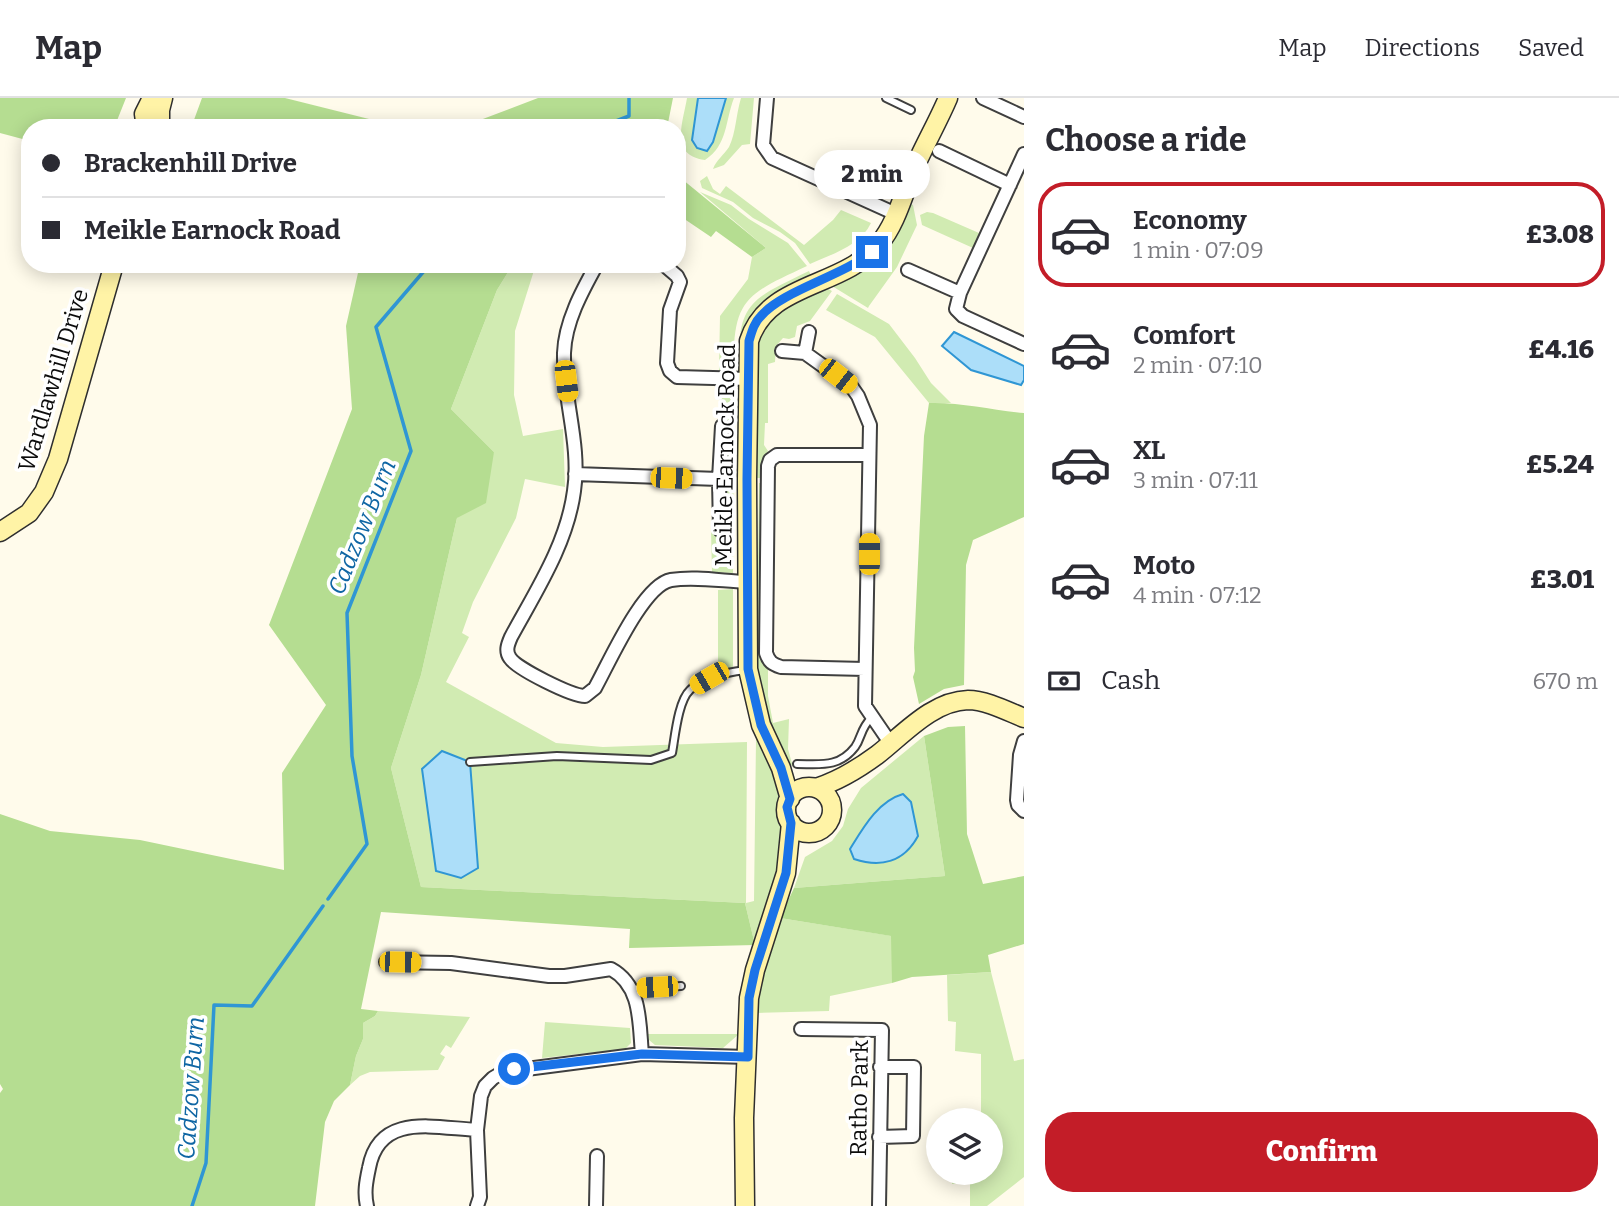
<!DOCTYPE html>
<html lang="en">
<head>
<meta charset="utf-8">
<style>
  :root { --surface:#fff; --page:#f2f2f3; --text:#2b2b33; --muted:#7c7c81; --line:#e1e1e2; --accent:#c31d28 }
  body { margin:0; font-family:Bitter,serif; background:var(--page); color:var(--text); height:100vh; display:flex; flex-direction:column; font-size:26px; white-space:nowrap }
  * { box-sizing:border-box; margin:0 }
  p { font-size:23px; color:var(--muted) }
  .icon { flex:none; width:38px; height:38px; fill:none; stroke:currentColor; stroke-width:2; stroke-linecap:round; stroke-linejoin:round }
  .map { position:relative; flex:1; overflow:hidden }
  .panel { display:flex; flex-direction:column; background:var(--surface); width:595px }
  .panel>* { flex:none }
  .banner { position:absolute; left:21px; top:21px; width:665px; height:154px; border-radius:28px; box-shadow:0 4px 18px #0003; display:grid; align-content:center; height:154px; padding:0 21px; background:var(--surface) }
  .buttons { position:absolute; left:926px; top:1010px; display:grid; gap:14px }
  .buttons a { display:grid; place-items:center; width:77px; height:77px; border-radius:50%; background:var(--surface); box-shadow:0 4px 18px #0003; font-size:35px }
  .end { position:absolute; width:32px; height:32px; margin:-16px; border:9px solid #1a73e8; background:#fff; box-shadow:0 0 0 4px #fff }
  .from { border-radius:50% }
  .bubble { position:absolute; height:49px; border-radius:24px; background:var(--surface); box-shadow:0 4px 18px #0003; font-size:23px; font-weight:800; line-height:49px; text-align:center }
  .car { position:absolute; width:21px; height:42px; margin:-21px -10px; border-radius:9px; box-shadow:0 0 5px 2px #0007; background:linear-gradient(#f5c518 24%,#345 0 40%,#f5c518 0 76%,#345 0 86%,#f5c518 0) }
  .banner b { display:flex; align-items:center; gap:24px; height:66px; font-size:26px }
  .banner b+b { border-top:2px solid var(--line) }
  .banner i { width:18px; height:18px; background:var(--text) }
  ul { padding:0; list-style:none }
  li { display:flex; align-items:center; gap:21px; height:105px; margin:0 14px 10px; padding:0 7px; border:4px solid transparent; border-radius:28px }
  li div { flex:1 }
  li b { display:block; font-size:26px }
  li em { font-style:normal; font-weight:800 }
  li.on { border-color:var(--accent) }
  li>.icon { width:63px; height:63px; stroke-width:1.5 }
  h2 { padding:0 21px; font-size:32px; line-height:84px }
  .pay { display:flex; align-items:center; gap:18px; height:77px; padding:0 21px; font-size:26px }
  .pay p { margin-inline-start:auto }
  .cta { display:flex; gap:14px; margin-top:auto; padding:14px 21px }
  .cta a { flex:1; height:80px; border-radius:28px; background:var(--accent); color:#fff; font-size:28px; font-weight:800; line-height:80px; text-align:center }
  header { display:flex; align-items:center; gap:42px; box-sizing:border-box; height:98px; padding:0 35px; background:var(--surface); border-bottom:2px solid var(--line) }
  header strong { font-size:33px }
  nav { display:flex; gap:38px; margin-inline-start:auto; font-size:24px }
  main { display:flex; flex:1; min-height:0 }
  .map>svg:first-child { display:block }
  .green { fill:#d1ebb2 }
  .forest { fill:#b5dd91 }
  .water { fill:#acdef9; stroke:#2f96d4; stroke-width:2 }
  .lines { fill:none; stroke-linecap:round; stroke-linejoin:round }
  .stream { stroke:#2f96d4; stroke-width:3.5 }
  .lane-casing { stroke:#3f3f3f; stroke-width:10 }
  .street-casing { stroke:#3f3f3f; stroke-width:16 }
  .secondary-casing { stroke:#2e2e2e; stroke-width:21 }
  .lane { stroke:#fff; stroke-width:6 }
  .street { stroke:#fff; stroke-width:12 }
  .secondary { stroke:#fff3a6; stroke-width:18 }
  .route { stroke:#1a73e8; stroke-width:9 }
  .labels { text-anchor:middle; stroke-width:7; stroke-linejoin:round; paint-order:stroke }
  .street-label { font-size:23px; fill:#0c0c0c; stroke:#fff }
  .water-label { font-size:24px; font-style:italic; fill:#0f66a4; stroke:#fff }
</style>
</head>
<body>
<header>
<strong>Map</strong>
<nav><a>Map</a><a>Directions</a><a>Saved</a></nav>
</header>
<main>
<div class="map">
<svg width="1024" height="1108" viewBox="0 0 1024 1108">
  <rect width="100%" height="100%" fill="#fffbeb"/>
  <path class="green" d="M 687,0 L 734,0 C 725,23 728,47 705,62 C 669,57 683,25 687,0 Z
    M 741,0 L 754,0 L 750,46 L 742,47 L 724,67 L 713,71 C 716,62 724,57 729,49 C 736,35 736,16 741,0 Z
    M 707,78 L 713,91 L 720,96 L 726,88 L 804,147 L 833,122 L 841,112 L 871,125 C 860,148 832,156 810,166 L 795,145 L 780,134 L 753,120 L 733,104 L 702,90 L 700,83 Z
    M 700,94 L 731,107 L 749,121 L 788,145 L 807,168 C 747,196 732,201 734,271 L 719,272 L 720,218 L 748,181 L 752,159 L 766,150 Z
    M 908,105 L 913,107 L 917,127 L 897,169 L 869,208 L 868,210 L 832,188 L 831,186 Z
    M 927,114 L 933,115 L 979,135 L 973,150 L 922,127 L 920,117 Z
    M 513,166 L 536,166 L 515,233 L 514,297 L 523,338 L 563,331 L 565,389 L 525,381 L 516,420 L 473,504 L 462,535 L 469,539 L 446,584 L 556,645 L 603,649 L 747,644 L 746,805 L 754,803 L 756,641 L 758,640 L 779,690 L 778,711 L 783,731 L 783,761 L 755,847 L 745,805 L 421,789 L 391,670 L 421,577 L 457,420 L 494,354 L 451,311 L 497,192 Z
    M 809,173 L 813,182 C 758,209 744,206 740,272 C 735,204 754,200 809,173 Z
    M 823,188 L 832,193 L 810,223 L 797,228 L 795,239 L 789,241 L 783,240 L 776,248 L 775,264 L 768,266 L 768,325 L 765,325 L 764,347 L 768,353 L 764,362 L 764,380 L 757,380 L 755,354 L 756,247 C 767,211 792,205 823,188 Z
    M 837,196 L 889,226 L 915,260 L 931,285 L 951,305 L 929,305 L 875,239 L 826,212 Z
    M 719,288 L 734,289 L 733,475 L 712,474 L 711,432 L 717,431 L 718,437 L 725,437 L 728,328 L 719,328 Z
    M 759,385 L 764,385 L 763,564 L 768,569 L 768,598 L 773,625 L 789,621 L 788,651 L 793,669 C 747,626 754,517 754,458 L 758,457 Z
    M 733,491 L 733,569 L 718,574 L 718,492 Z
    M 924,638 L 945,778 L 794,790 L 805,759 L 832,743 L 843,728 L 848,711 L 861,690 Z
    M 780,820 L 892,838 L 892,885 L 830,898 L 829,913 L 757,915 L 759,895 Z
    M 991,874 L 1014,963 L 1024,961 L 1024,1079 L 987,1108 L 970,1108 L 970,1085 L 952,1086 L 952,1075 L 990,1074 L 990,1022 L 981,1022 L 981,956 L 955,953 L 956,924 L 948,923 L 947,877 Z
    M 378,913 L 470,919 L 451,950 L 446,947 L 440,956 L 445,959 L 438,972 L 370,974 L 360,978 L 350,987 L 356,958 L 363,941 L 363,925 L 375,918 Z
    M 545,924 L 630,930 L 631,945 L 625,951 L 542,960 Z
    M 648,936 L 739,936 L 723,950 L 655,947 L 649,942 Z"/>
  <path class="forest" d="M 0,0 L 126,0 L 114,30 L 30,30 L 30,43 L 0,35 Z
    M 202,0 L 285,0 L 405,30 L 191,30 Z
    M 538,0 L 673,0 L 667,30 L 459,30 Z
    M 677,77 L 766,150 L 752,159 L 716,133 L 711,139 L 677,116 Z
    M 360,166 L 513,166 L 497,192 L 451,311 L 494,354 L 486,405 L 457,420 L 421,577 L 391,670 L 421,789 L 745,805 L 755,847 L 629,850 L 630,831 L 381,814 L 361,911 L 378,913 L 375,918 L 363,925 L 363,941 L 356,958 L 350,987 L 334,1003 L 325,1024 L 315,1108 L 0,1108 L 0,995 L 3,991 L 0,986 L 0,716 L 50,733 L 140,742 L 284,772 L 282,675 L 326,607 L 269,527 L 352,311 L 346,228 Z
    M 929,305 C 960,304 992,312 1024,315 L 1024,419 L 973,442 L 966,467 L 964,587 L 944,591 L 919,606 L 913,579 L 915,573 L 914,550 L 924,338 Z
    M 965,628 L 967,736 L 983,786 L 1024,778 L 1024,846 L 988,857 L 991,874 L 912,879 L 892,885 L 891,838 L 780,820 L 794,790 L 945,778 L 924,638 L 948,629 Z"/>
  <path class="water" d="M 698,0 L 726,0 L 713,44 L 707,53 L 697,50 L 692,42 Z
    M 954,234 L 1024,268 L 1024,282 L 1021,287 L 971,272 L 942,248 Z
    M 442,653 L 470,664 L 478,770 L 461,780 L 436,773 L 422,671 Z
    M 903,696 L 911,704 L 918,738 C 904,764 881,770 854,761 L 850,751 C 863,730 878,703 903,696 Z"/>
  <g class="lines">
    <path class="stream" d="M 598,30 L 629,18 L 629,0
      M 328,801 L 367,746 L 352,658 L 347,515 L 411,353 L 376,229 L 430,166
      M 192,1108 L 206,1065 L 214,907 L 252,908 L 323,808"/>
    <defs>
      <path id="lane" d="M 886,0 L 911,12
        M 470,664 L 557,658 L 651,662 L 672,655 C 675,639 678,603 690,592 C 703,578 729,574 746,572
        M 797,666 C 820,666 839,670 855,649 C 862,639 860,631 872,619
        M 632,891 L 681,888"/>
      <path id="street" d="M 767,0 L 763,47 L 772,60 L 896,116
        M 983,0 L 1024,19
        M 939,53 L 1010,87
        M 1024,56 L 960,195 L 956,211 L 963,218 L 1024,246
        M 597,166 C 582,193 565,224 564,255 C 563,301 581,347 574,393 C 567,446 536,493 511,539 C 508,546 505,553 510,560 C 517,571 572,598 585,598 L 595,590 C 609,565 643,487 671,482 C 695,478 722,483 746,484
        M 663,166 L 677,178 L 680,184 L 670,212 L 667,265 L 670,273 L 677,279 L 749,281
        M 908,172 L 960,195
        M 782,253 L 805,255 L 851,288 L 858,298 L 870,327 L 865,608 L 891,646
        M 805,255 L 809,234
        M 575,376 L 719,381
        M 720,432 L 719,381 L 722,328
        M 865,571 L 781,569 C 772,566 769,564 766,555 L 768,368 L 770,362 L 777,357 L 869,357
        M 1024,643 L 1020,657 L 1017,702 L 1018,707 L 1024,713
        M 386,864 L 451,865 L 549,878 L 565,878 L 611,871 C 642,888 639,925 642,956
        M 801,931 L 882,932 L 879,1108
        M 879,1039 L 913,1038 L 914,969 L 880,969
        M 367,1108 C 364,1095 366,1084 369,1070 C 379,1014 435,1030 477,1032
        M 477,1108 L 480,1099 L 477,1032 L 481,998 L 485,988 L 493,980 L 503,974 L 642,956 L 748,959
        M 596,1108 L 597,1058"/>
      <path id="secondary" d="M 146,30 L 144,16 L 152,0
        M 160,30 L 160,12 L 163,0
        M 0,434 L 29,415 L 44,394 L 58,361 L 114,166
        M786 712a23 23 0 1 1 46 0a23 23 0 1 1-46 0Z
        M 816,690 C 838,683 858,671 877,657 C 903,637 932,603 968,602 C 986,602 1007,613 1024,620
        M 790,701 L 781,670 L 761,627 L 748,571 L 747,381 L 749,243 C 768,183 842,191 879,146 C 895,127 902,101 911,78 C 922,51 937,26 948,0
        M 745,1108 L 744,1020 L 749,900 L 755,872 L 786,775 L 791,725"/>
    </defs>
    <use href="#lane" class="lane-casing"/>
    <use href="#street" class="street-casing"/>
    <use href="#secondary" class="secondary-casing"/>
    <use href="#lane" class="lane"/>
    <use href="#street" class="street"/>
    <use href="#secondary" class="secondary"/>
  </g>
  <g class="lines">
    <path class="route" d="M 514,971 L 642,956 L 748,959 L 749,900 L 755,872 L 786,775 L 791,725 L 787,709 L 790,701 L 781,670 L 761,627 L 748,571 L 747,381 L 749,243 C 752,233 754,225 761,218 C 782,193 842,178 872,154"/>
  </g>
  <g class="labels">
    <g class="street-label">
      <text transform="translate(53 282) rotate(-73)" y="8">Wardlawhill Drive</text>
      <text transform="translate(725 357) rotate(-89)" y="8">Meikle Earnock Road</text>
      <text transform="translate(859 1000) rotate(-89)" y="8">Ratho Park</text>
    </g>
    <g class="water-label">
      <text transform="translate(362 429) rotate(-68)" y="8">Cadzow Burn</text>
      <text transform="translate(191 990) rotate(-86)" y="8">Cadzow Burn</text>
    </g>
  </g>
</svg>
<div class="buttons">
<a><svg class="icon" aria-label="layers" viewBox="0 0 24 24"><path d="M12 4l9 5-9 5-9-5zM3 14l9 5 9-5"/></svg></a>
</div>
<i class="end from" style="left:514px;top:971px"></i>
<i class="end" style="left:872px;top:154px"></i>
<div class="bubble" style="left:814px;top:52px;width:116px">2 min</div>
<i class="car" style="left:838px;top:278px;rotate:128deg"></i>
<i class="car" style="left:566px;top:283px;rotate:173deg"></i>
<i class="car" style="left:671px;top:380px;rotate:92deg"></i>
<i class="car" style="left:869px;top:456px;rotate:0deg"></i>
<i class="car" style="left:709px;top:580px;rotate:240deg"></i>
<i class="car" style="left:400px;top:864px;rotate:91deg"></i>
<i class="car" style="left:657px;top:889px;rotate:267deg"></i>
<div class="banner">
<b><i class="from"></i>Brackenhill Drive</b>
<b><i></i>Meikle Earnock Road</b>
</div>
</div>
<section class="panel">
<h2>Choose a ride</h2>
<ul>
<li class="on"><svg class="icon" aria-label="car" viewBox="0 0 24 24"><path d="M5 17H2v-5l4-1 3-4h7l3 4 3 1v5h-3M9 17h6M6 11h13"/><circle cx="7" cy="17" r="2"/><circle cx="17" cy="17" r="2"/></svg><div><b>Economy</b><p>1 min · 07:09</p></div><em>£3.08</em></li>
<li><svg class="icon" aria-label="car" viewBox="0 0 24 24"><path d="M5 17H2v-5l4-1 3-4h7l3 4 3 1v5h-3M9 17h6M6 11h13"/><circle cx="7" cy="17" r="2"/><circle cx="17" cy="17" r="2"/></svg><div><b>Comfort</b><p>2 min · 07:10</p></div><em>£4.16</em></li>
<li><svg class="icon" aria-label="car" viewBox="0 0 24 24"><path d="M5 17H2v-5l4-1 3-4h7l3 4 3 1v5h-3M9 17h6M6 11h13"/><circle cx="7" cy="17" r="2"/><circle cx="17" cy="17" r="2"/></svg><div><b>XL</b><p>3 min · 07:11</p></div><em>£5.24</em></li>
<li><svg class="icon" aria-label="car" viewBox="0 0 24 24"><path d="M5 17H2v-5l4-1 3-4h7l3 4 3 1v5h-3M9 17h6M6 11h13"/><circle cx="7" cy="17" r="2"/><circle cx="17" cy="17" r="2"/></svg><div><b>Moto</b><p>4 min · 07:12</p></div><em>£3.01</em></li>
</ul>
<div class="pay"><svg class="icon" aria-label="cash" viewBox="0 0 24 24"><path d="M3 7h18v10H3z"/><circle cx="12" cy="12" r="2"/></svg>Cash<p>670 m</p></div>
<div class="cta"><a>Confirm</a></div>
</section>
</main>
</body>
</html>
